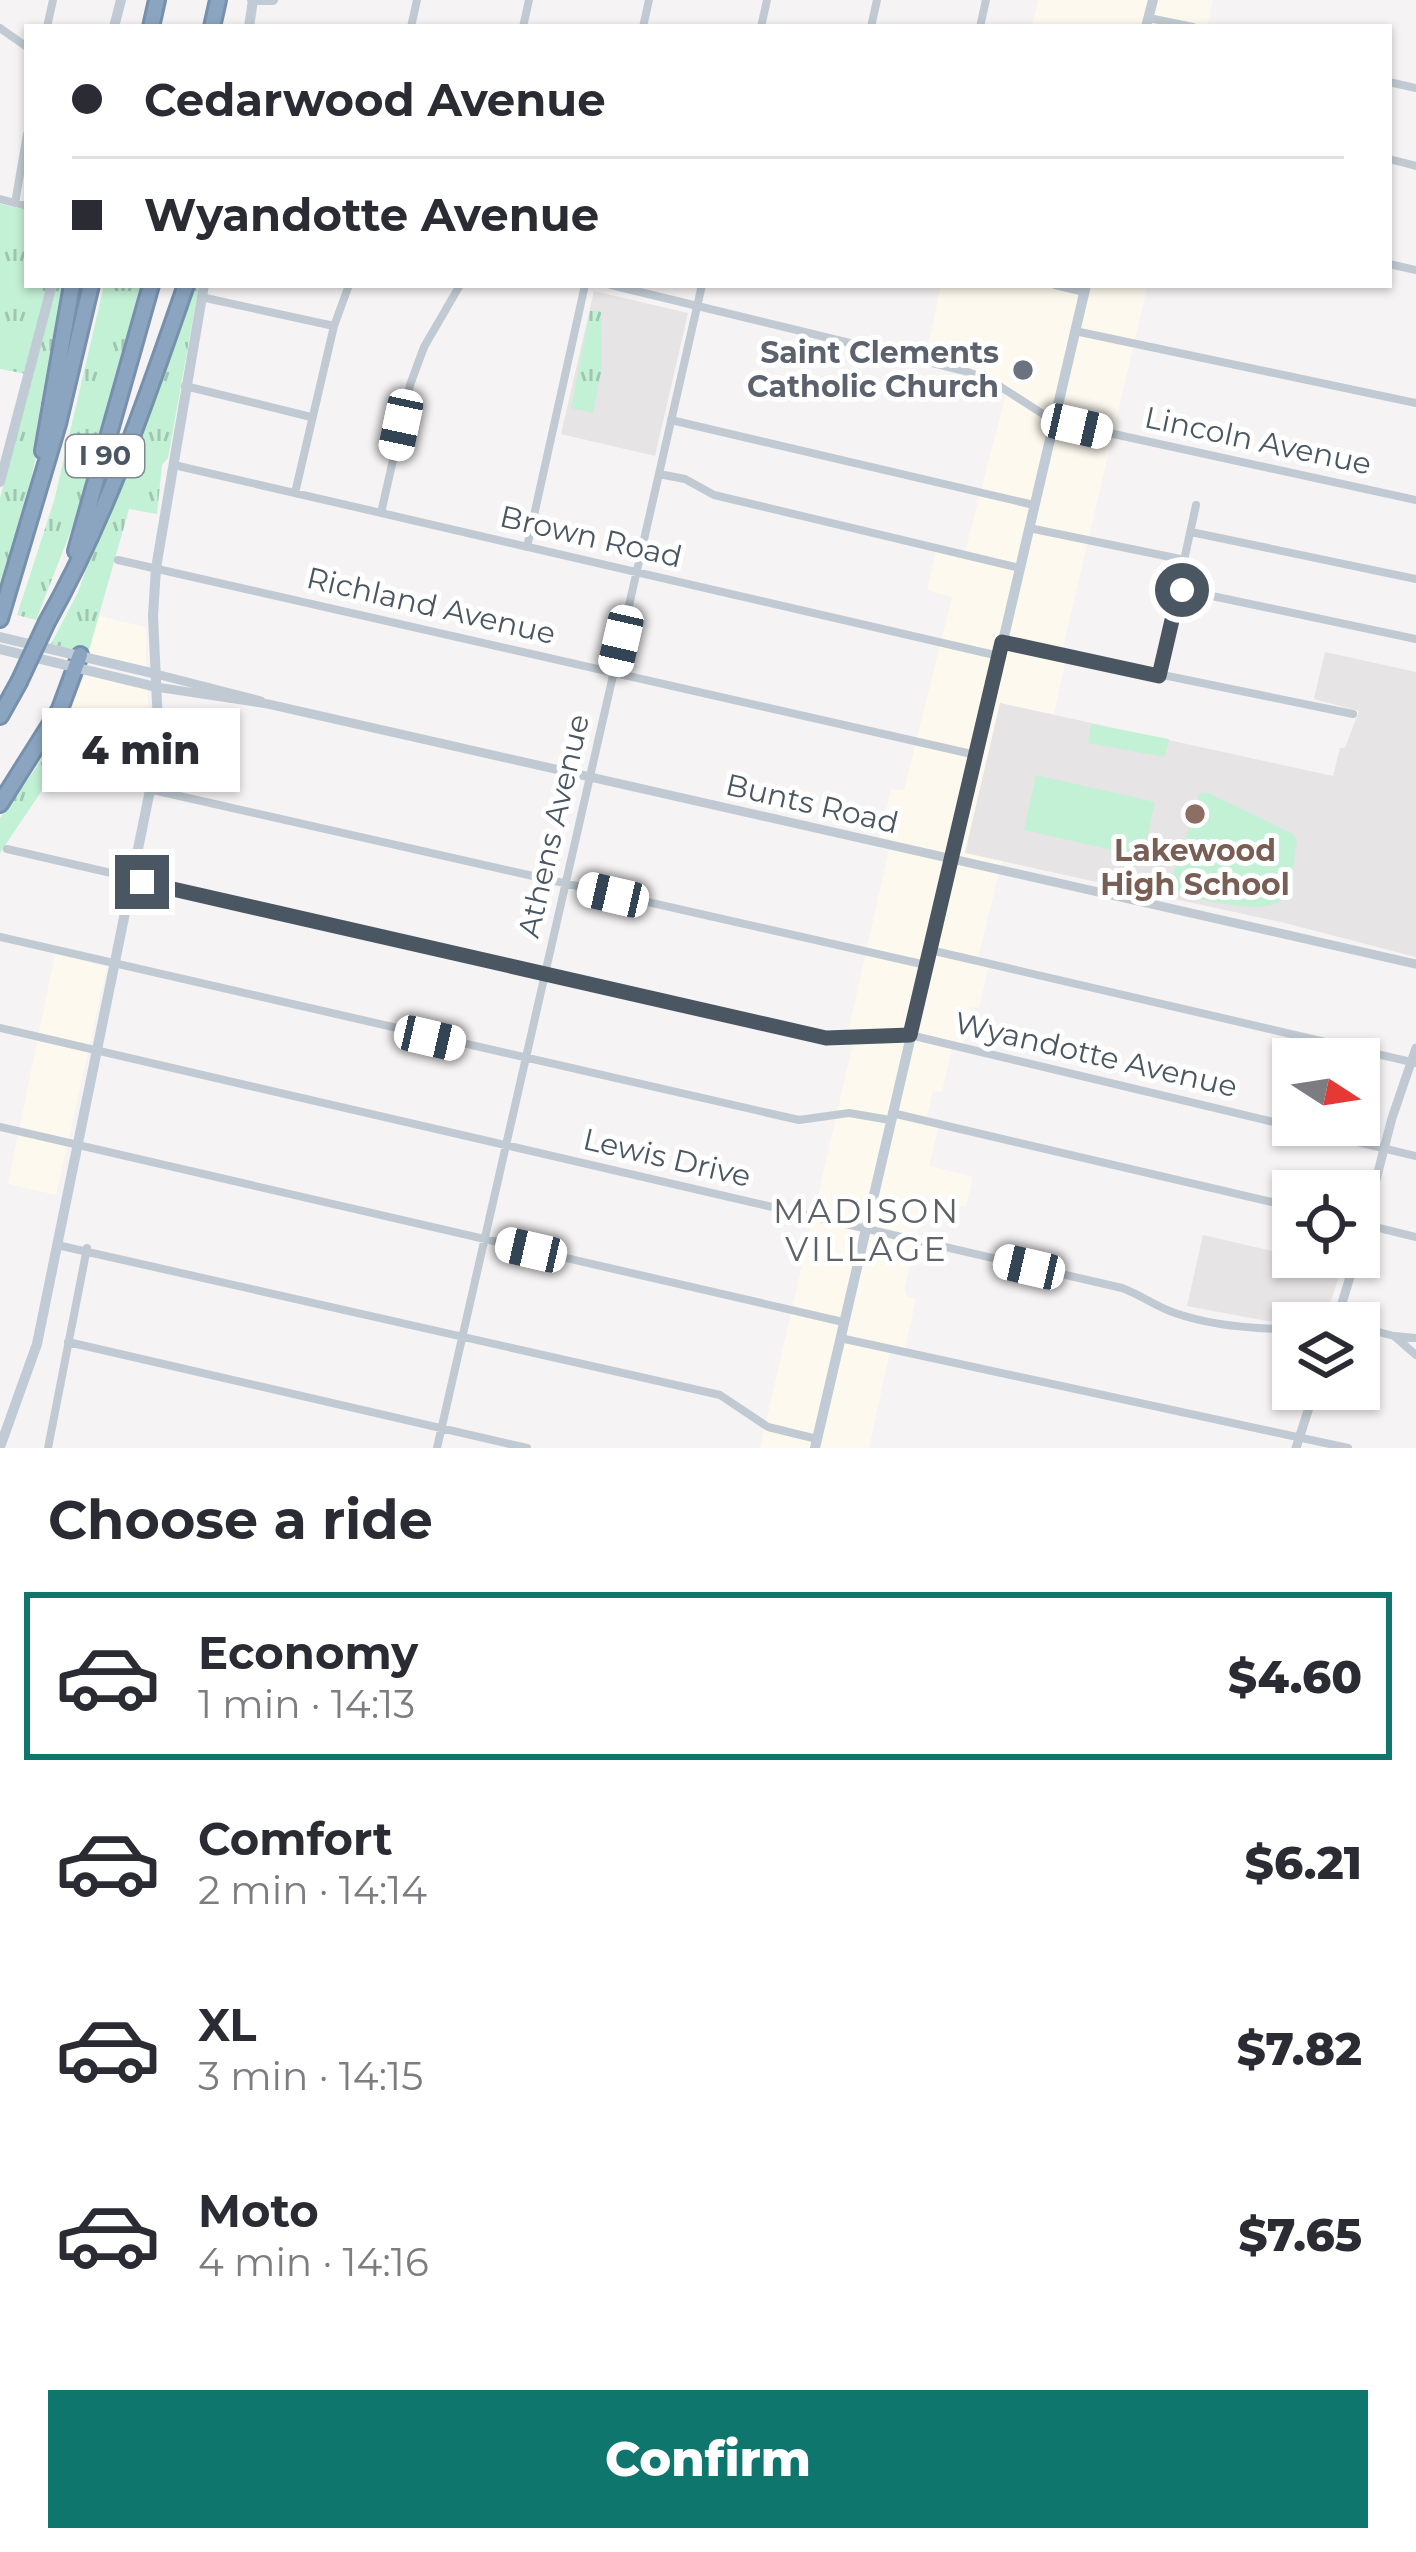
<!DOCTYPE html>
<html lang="en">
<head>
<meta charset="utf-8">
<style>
  :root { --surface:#fff; --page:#f2f2f3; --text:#2b2b33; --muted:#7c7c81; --line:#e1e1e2; --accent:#0f766e }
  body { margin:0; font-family:Montserrat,sans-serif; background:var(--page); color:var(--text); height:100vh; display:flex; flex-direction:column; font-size:45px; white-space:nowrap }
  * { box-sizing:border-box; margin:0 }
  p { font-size:39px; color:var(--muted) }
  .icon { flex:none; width:66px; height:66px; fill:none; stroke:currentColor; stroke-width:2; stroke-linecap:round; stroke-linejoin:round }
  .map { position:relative; height:1448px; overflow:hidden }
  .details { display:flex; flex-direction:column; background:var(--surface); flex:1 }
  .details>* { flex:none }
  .guide { position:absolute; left:24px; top:24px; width:1368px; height:264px; border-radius:0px; box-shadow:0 3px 9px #0004; display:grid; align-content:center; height:264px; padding:0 48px; background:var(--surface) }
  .needle { width:78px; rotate:102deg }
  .controls { position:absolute; left:1272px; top:1038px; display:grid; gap:24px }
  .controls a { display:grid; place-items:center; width:108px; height:108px; border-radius:0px; background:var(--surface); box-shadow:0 3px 9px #0004; font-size:60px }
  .end { position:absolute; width:54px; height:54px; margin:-27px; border:15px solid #4a5661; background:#fff; box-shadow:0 0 0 6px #fff }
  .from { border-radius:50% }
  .bubble { position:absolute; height:84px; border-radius:0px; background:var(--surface); box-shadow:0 3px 9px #0004; font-size:39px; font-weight:800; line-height:84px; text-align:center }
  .car { position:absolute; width:36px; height:72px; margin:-36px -18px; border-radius:15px; box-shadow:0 0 9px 3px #0007; background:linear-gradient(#fff 24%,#345 0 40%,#fff 0 76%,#345 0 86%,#fff 0) }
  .guide b { display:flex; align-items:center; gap:42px; height:114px; font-size:45px }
  .guide b+b { border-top:3px solid var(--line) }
  .guide i { width:30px; height:30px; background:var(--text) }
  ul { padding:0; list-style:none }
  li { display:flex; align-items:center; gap:36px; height:168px; margin:0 24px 18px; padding:0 24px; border:6px solid transparent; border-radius:0px }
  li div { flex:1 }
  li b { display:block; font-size:45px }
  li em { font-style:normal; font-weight:800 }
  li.current { border-color:var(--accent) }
  li>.icon { width:108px; height:108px; stroke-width:1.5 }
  h2 { padding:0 48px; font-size:54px; line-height:144px }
  .cta { display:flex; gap:24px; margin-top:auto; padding:24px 48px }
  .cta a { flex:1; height:138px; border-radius:0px; background:var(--accent); color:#fff; font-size:48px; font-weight:800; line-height:138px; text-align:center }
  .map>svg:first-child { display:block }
  .commercial { fill:#fdf9ef }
  .education { fill:#e6e4e5 }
  .grass { fill:url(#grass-tufts) }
  .pitch { fill:#c3f1d5 }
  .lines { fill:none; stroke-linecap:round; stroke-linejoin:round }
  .motorway-casing { stroke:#7690ad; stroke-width:20 }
  .minor { stroke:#c1cad2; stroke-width:8 }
  .tertiary { stroke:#c1cad2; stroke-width:9 }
  .secondary { stroke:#c1cbd6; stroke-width:10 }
  .motorway { stroke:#8ba5c1; stroke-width:14 }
  .motorway-bridge-casing { stroke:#7690ad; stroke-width:20; stroke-linecap:butt }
  .motorway-bridge { stroke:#8ba5c1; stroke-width:14 }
  .route { stroke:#4a5661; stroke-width:15 }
  .worship-dot { fill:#6b7280; stroke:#fff; stroke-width:4.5 }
  .education-dot { fill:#8d6e63; stroke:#fff; stroke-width:4.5 }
  .labels { text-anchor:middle; stroke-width:10; stroke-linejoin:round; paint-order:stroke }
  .shield { fill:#fff; stroke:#808990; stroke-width:3 }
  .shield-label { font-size:27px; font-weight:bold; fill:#4a5661 }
  .worship-label { font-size:30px; font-weight:bold; fill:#5b616d; stroke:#fff; text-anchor:end }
  .street-label { font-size:30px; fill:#4a5661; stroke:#fff }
  .education-label { font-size:30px; font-weight:bold; fill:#785e54; stroke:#fff }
  .neighbourhood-label { font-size:33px; letter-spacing:3px; fill:#5f6368; stroke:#fff }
</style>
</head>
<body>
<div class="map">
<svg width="1416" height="1448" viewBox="0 0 1416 1448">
  <defs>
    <pattern id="grass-tufts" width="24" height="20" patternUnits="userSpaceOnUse" patternTransform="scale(3)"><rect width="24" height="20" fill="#c3f1d5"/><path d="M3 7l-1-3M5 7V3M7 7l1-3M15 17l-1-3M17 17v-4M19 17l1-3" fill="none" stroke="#a0c6b0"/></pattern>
  </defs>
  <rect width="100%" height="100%" fill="#f5f3f3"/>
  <path class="commercial" d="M 1038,0 L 1213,0 L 1207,27 L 1032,27 Z
    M 941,285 L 1147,288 L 1061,657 L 1066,659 L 1054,714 L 1000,704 L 965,852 L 1002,861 L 977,962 L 989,965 L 979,1008 L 971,1007 L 962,1049 L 952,1048 L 942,1092 L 933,1091 L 926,1121 L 939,1125 L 929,1166 L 973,1177 L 966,1207 L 925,1198 L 905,1288 L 907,1296 L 916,1299 L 904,1354 L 890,1351 L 869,1448 L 760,1448 L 853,1043 L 846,1042 L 889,849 L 878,846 L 891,789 L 904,790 L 952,597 L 927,590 L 937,545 L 965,552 L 1006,394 L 987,382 L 925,361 Z
    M 99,616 L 146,627 L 146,667 L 88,654 Z
    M 85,675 L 147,688 L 151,731 L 67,716 Z
    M 55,954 L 107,967 L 56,1195 L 8,1184 Z"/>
  <path class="education" d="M 594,291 L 688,313 L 655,456 L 561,434 Z
    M 1325,652 L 1416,672 L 1416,957 L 1285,923 L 965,853 L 1000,703 L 1333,776 L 1340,748 L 1345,748 L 1359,711 L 1314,699 Z
    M 1203,1235 L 1342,1267 L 1326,1316 L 1304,1321 L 1267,1321 L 1187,1306 Z"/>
  <path class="grass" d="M 0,204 L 27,210 L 27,285 L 48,285 L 26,374 L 0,369 Z
    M 57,285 L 66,285 C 48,386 36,490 0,586 L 0,498 Z
    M 104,285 L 141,285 L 79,510 L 36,620 L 17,615 L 54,501 Z
    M 190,285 L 199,285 L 168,458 L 162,465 L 157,514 L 129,509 L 88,654 L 51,644 L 78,592 Z
    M 590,311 L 601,311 L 602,367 L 593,413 L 571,408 Z
    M 66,716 L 55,771 L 0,853 L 0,818 L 36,768 Z"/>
  <path class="pitch" d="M 1091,724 L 1169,739 L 1165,757 L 1088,743 Z
    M 1036,775 L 1155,802 L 1143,857 L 1024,830 Z
    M 1206,792 L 1293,834 L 1297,841 C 1294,856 1294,884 1285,897 C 1268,920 1191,896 1165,891 L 1183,849 L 1199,794 Z"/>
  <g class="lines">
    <defs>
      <path id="motorway" d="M 151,27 L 157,0
        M 212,27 L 218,0
        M 43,451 L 72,285
        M 76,551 L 151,285
        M 0,619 L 58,424 L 91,285
        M 47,622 C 107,516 146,400 186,285
        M 0,716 L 19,682
        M 0,804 L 60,709 L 80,655"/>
    </defs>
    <use href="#motorway" class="motorway-casing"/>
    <path class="minor" d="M 1149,18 L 1193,27
      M 47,27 L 53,0
      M 411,27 L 417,0
      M 523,27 L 529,0
      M 643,27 L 649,0
      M 761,27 L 767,0
      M 871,27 L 877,0
      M 980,27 L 986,0
      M 0,28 L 27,47
      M 1389,82 L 1416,88
      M 1389,159 L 1416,166
      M 0,199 L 27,206
      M 15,203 L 27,134
      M 1389,264 L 1416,270
      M 611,285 L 965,371 L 990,380 L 1054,421 L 1416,500
      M 1055,285 L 1084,292
      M 201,297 L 334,326
      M 1075,331 L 1416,403
      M 185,386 L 311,417
      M 671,420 L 1034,505
      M 174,465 L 999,656
      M 659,474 L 685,479 L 714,495 L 1020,568
      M 295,493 L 334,326 L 349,285
      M 381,513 L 410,385 L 424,347 L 460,285
      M 1029,528 L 1185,560
      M 1191,532 L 1416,579
      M 527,547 L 585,285
      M 118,560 L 976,755
      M 1179,589 L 1416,639
      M 1002,642 L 1353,714
      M 1159,676 L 1196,505
      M 60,769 L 926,965
      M 7,849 L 826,1038 L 910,1035 L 1416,1156
      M 0,937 L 799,1120 L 849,1113 L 890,1120
      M 930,950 L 1416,1063
      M 0,1028 L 1122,1288 C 1141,1295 1157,1307 1175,1313 C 1212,1326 1254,1329 1293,1329
      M 892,1113 L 1293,1207
      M 0,1127 L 843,1322
      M 1359,1223 L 1416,1237
      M 57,1245 L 720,1395 L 768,1427 L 817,1439
      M 1359,1327 L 1394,1336 L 1416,1355
      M 1394,1336 L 1416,1338
      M 840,1338 L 1348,1448
      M 68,1342 L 527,1448
      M 48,1448 L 87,1248
      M 437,1448 L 702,285"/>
    <path class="tertiary" d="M 156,674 L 261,701
      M 156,687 L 268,704 L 1416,964
      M 1359,1246 L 1392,1118 L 1416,1048
      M 1336,1323 L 1356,1257
      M 1296,1448 L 1315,1389"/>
    <path class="secondary" d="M 252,0 L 273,0
      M 114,27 L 121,0
      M 249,27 L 253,0
      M 1146,27 L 1153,0
      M 0,482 L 52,285
      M 0,637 L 156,674
      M 0,649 L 156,687
      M 0,1447 L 37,1344 L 159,746 L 153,616 L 156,568 L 204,285
      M 815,1448 L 1086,285"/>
    <use href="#motorway" class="motorway"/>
    <defs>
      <path id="motorway-bridge" d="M 19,682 L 47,622"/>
    </defs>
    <use href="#motorway-bridge" class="motorway-bridge-casing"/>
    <use href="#motorway-bridge" class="motorway-bridge"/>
  </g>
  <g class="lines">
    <path class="route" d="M 142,882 L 826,1038 L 910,1035 L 1002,642 L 1159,676 L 1179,590 L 1182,590"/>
  </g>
  <circle class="worship-dot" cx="1023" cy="370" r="12"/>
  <circle class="education-dot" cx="1195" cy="814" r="12"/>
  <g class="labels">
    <rect class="shield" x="66" y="435" width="78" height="42" rx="9"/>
    <g class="shield-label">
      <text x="105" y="465">I 90</text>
    </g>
    <g class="worship-label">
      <text x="999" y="363">Saint Clements<tspan x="999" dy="34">Catholic Church</tspan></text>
    </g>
    <g class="street-label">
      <text transform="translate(1258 441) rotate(12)" y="10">Lincoln Avenue</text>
      <text transform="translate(591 537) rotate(13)" y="10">Brown Road</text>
      <text transform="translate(431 606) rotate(13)" y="10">Richland Avenue</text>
      <text transform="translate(812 804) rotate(13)" y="10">Bunts Road</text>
      <text transform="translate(554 826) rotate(-77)" y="10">Athens Avenue</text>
      <text transform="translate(1096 1055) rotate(13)" y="10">Wyandotte Avenue</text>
      <text transform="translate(667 1158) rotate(13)" y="10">Lewis Drive</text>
    </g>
    <g class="education-label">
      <text x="1195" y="861">Lakewood<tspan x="1195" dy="34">High School</tspan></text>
    </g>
    <g class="neighbourhood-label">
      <text x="867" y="1223">MADISON<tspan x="867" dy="38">VILLAGE</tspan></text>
    </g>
  </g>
</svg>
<div class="controls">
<a><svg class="needle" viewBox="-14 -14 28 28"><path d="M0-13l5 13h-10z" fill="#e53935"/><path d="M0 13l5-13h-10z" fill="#7c7c81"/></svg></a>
<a><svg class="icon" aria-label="locate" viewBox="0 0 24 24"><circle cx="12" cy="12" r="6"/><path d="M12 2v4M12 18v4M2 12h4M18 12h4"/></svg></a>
<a><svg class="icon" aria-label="layers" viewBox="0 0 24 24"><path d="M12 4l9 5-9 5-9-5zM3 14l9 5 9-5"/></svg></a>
</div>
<i class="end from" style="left:1182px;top:590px"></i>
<i class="end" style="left:142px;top:882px"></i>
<div class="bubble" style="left:42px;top:708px;width:198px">4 min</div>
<i class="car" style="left:401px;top:425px;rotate:192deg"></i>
<i class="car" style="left:1077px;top:426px;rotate:103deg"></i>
<i class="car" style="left:621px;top:641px;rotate:193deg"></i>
<i class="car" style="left:613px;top:895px;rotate:283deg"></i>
<i class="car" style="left:430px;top:1038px;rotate:103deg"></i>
<i class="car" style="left:531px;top:1250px;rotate:283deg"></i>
<i class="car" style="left:1029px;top:1267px;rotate:283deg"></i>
<div class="guide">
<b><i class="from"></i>Cedarwood Avenue</b>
<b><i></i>Wyandotte Avenue</b>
</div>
</div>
<section class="details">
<h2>Choose a ride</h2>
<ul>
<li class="current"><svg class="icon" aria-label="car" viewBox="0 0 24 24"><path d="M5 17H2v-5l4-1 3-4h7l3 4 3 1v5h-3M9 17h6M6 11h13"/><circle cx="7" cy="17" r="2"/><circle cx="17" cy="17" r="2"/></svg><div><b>Economy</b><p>1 min · 14:13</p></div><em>$4.60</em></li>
<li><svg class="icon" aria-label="car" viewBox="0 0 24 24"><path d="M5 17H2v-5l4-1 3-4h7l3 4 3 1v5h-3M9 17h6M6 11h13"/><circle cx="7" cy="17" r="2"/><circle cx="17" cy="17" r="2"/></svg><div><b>Comfort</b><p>2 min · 14:14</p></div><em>$6.21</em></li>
<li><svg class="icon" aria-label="car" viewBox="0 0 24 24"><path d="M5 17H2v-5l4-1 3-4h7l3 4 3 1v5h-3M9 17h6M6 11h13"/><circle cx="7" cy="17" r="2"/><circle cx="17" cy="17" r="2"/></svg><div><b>XL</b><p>3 min · 14:15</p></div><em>$7.82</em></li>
<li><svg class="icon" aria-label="car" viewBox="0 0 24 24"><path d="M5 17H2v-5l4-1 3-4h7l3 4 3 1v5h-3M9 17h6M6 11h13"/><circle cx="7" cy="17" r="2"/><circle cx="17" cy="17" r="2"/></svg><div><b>Moto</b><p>4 min · 14:16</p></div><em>$7.65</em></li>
</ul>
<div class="cta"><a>Confirm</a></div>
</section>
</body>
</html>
